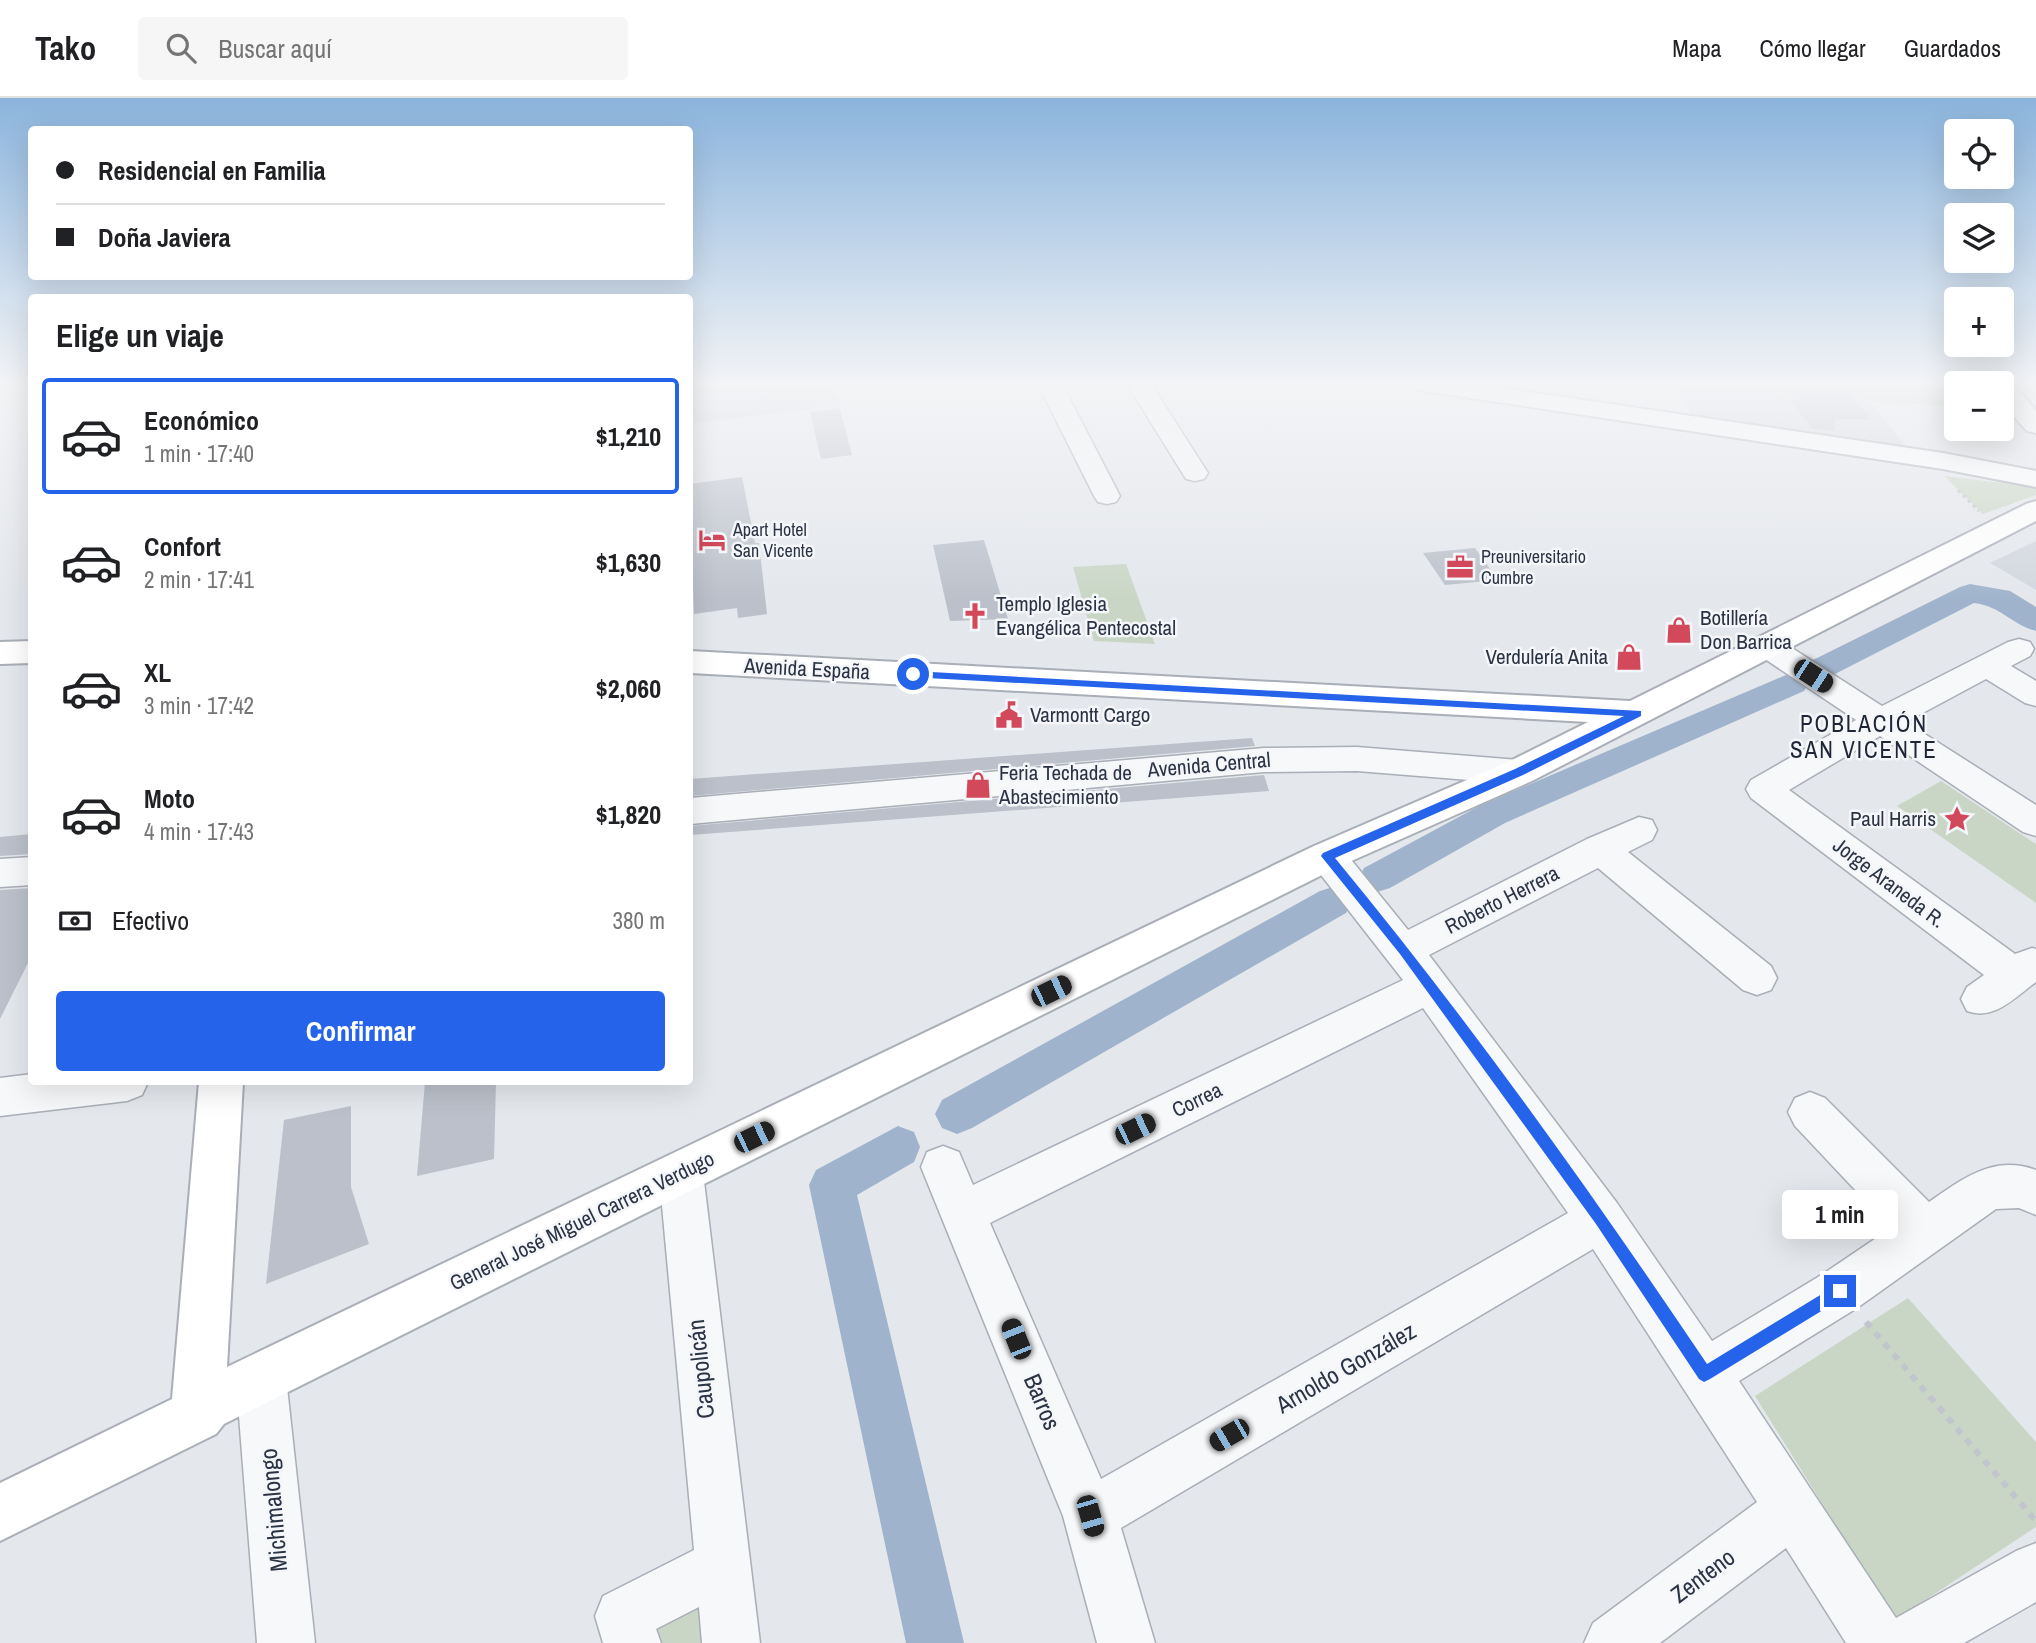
<!DOCTYPE html>
<html lang="es">
<head>
<meta charset="utf-8">
<style>
  :root { --surface:#fff; --page:#f6f6f6; --text:#202124; --muted:#757577; --line:#e0e0e0; --accent:#2563eb }
  body { margin:0; font-family:"Archivo Narrow",sans-serif; background:var(--page); color:var(--text); height:100vh; display:flex; flex-direction:column; font-size:26px; white-space:nowrap }
  * { box-sizing:border-box; margin:0 }
  p { font-size:23px; color:var(--muted) }
  .icon { flex:none; width:38px; height:38px; fill:none; stroke:currentColor; stroke-width:2; stroke-linecap:round; stroke-linejoin:round }
  .map { position:relative; flex:1; overflow:hidden }
  .sheet { position:absolute; left:28px; top:196px; width:665px; height:791px; display:flex; flex-direction:column; background:var(--surface); border-radius:7px; box-shadow:0 7px 28px #0002 }
  .sheet>* { flex:none }
  .guide { position:absolute; left:28px; top:28px; width:665px; height:154px; border-radius:7px; box-shadow:0 7px 28px #0002; display:grid; align-content:center; height:154px; padding:0 28px; background:var(--surface) }
  .controls { position:absolute; left:1944px; top:21px; display:grid; gap:14px }
  .controls a { display:grid; place-items:center; width:70px; height:70px; border-radius:7px; background:var(--surface); box-shadow:0 7px 28px #0002; font-size:35px }
  .end { position:absolute; width:32px; height:32px; margin:-16px; border:9px solid #2563eb; background:#fff; box-shadow:0 0 0 4px #fff }
  .from { border-radius:50% }
  .bubble { position:absolute; height:49px; border-radius:7px; background:var(--surface); box-shadow:0 7px 28px #0002; font-size:23px; font-weight:800; line-height:49px; text-align:center }
  .car { position:absolute; width:21px; height:42px; margin:-21px -10px; border-radius:9px; box-shadow:0 0 5px 2px #0007; background:linear-gradient(#222 24%,#8ab4d8 0 40%,#222 0 76%,#8ab4d8 0 86%,#222 0) }
  .guide b { display:flex; align-items:center; gap:24px; height:66px; font-size:26px }
  .guide b+b { border-top:2px solid var(--line) }
  .guide i { width:18px; height:18px; background:var(--text) }
  ul { padding:0; list-style:none }
  li { display:flex; align-items:center; gap:21px; height:116px; margin:0 14px 10px; padding:0 14px; border:4px solid transparent; border-radius:7px }
  li div { flex:1 }
  li b { display:block; font-size:26px }
  li em { font-style:normal; font-weight:800 }
  li.active { border-color:var(--accent) }
  li>.icon { width:63px; height:63px; stroke-width:1.5 }
  h2 { padding:0 28px; font-size:32px; line-height:84px }
  .pay { display:flex; align-items:center; gap:18px; height:77px; padding:0 28px; font-size:26px }
  .pay p { margin-inline-start:auto }
  .button { display:flex; gap:14px; margin-top:auto; padding:14px 28px }
  .button a { flex:1; height:80px; border-radius:7px; background:var(--accent); color:#fff; font-size:28px; font-weight:800; line-height:80px; text-align:center }
  header { display:flex; align-items:center; gap:42px; box-sizing:border-box; height:98px; padding:0 35px; background:var(--surface); border-bottom:2px solid var(--line) }
  header strong { font-size:33px }
  nav { display:flex; gap:38px; margin-inline-start:auto; font-size:24px }
  .search { width:490px; height:63px; background:var(--page); display:flex; align-items:center; gap:18px; box-sizing:border-box; padding:0 24px; border-radius:7px; color:var(--muted); font-size:26px }
  .map>svg:first-child { display:block }
  .built { fill:#d2d6de }
  .green { fill:#c9d6c5 }
  .lines { fill:none; stroke-linecap:round; stroke-linejoin:round }
  .canal { fill:#9fb4cc; fill-rule:evenodd }
  .building { fill:#bbc0ca }
  .street-casing { stroke:#a9aeb7; stroke-width:3 }
  .secondary-casing { stroke:#a9aeb7; stroke-width:4 }
  .path-far1 { stroke:#c2c5cb; stroke-width:3.5; stroke-dasharray:3.5 3.5; stroke-linecap:butt }
  .path { stroke:#c2c5cb; stroke-width:6; stroke-dasharray:7 7; stroke-linecap:butt }
  .street { fill:#f7f8fa; fill-rule:evenodd }
  .secondary { fill:#fff; fill-rule:evenodd }
  .route { fill:#2563eb }
  .labels { text-anchor:middle; stroke-width:5; stroke-linejoin:round; paint-order:stroke }
  .far-poi-label { font-size:18px; fill:#2b3445; stroke:#f4f6f9; text-anchor:start }
  .poi-label { font-size:21px; fill:#2b3445; stroke:#f4f6f9; text-anchor:start }
  .street-label { font-size:21px; fill:#2b3445; stroke:#f4f6f9 }
  .neighbourhood-label { font-size:23px; letter-spacing:2px; fill:#1d2536; stroke:#f4f6f9 }
  .near-street-label { font-size:24px; fill:#2b3445; stroke:#f4f6f9 }
</style>
</head>
<body>
<header>
<strong>Tako</strong>
<div class="search"><svg class="icon" aria-label="search" viewBox="0 0 24 24"><circle cx="10" cy="10" r="6"/><path d="M15 15l6 6"/></svg>Buscar aquí</div>
<nav><a>Mapa</a><a>Cómo llegar</a><a>Guardados</a></nav>
</header>
<div class="map">
<svg width="2036" height="1545" viewBox="0 0 2036 1545">
  <rect width="100%" height="100%" fill="#e4e7ec"/>
  <path class="built" d="M 690,286 L 830,286 L 840,307 L 690,326 Z
    M 1672,286 L 1855,286 L 1912,356 L 1694,320 Z
    M 2036,443 L 2036,492 L 1990,465 Z"/>
  <path class="green" d="M 1855,286 L 1956,286 L 1956,309 L 1869,303 Z
    M 1944,378 L 2036,389 L 2036,397 L 1983,416 Z
    M 1126,466 L 1155,546 L 1094,543 L 1073,469 Z
    M 1941,683 L 2036,746 L 2036,805 L 1897,708 Z
    M 1908,1200 L 2036,1344 L 2036,1429 L 1895,1522 L 1755,1298 Z
    M 708,1502 L 713,1545 L 648,1545 L 645,1533 Z"/>
  <g class="lines">
    <path class="canal" d="M 1970,486 L 2010,493 L 2036,509 L 2036,533 C 2010,526 2003,509 1974,505 L 1835,576 L 1824,579 L 1813,576 L 1808,569 L 1813,562 L 1960,489 Z
      M 1793,574 L 1804,577 L 1809,585 L 1804,593 L 1505,725 L 1390,790 L 1377,794 L 1364,790 L 1359,780 L 1364,770 L 1481,707 Z
      M 1333,789 L 1346,793 L 1352,804 L 1346,815 L 972,1030 L 957,1036 L 942,1030 L 935,1016 L 942,1002 L 1320,793 Z
      M 898,1028 L 914,1034 L 920,1049 L 914,1064 L 857,1097 L 964,1545 L 906,1545 L 809,1087 L 816,1072 Z"/>
  </g>
  <path class="building" d="M 1788,286 L 1841,286 L 1871,321 L 1835,321 L 1835,333 L 1813,331 L 1789,302 L 1801,302 Z
    M 840,310 L 852,357 L 821,361 L 810,314 Z
    M 742,379 L 755,445 L 759,445 L 767,516 L 738,520 L 737,510 L 694,516 L 693,488 L 690,488 L 690,386 Z
    M 984,442 L 1008,521 L 950,523 L 933,447 Z
    M 1475,450 L 1498,482 L 1445,487 L 1423,455 Z
    M 1252,640 L 1255,648 L 690,698 L 690,681 Z
    M 1264,677 L 1269,693 L 690,737 L 690,728 Z
    M 32,736 L 32,756 L 0,758 L 0,739 Z
    M 32,790 L 32,857 L 0,921 L 0,792 Z
    M 425,984 L 496,984 L 494,1061 L 417,1078 Z
    M 351,1008 L 351,1089 L 369,1146 L 266,1186 L 284,1022 Z"/>
  <g class="lines">
    <defs>
      <path id="street" d="M 1038,286 L 1062,286 L 1120,398 L 1116,404 L 1107,406 L 1098,404 L 1094,398 Z
        M 1127,286 L 1151,286 L 1208,375 L 1204,381 L 1195,383 L 1186,381 Z
        M 1767,538 L 1778,541 L 1882,608 L 2008,544 L 2019,541 L 2030,544 L 2034,551 L 2030,558 L 2011,568 L 2036,583 L 2036,608 L 2025,605 L 1986,581 L 1906,624 L 2036,707 L 2036,738 L 2023,734 L 1880,638 L 1789,692 L 2015,856 L 2032,850 L 2036,851 L 2036,884 C 2014,900 1994,923 1967,913 L 1961,901 L 1967,889 L 1984,877 L 1751,700 L 1746,691 L 1751,682 L 1856,622 L 1756,555 L 1752,548 L 1756,541 Z
        M 1357,649 L 1519,662 L 1531,665 L 1536,674 L 1531,683 L 1519,686 L 1357,673 L 1264,674 L 690,726 L 690,700 L 1264,650 Z
        M 1639,719 L 1652,722 L 1657,732 L 1652,742 L 1628,754 L 1771,868 L 1777,880 L 1771,892 L 1757,897 L 1743,892 L 1598,770 L 1429,857 L 1617,1105 L 1712,1243 L 1823,1176 L 1891,1130 L 1795,1028 L 1788,1014 L 1795,1000 L 1810,994 L 1825,1000 L 1929,1104 C 1962,1081 1994,1056 2036,1072 L 2036,1117 L 2019,1110 L 1996,1111 L 1857,1210 L 1739,1283 L 1896,1520 L 2016,1453 L 2036,1445 L 2036,1504 L 1964,1545 L 1846,1545 L 1786,1450 L 1660,1545 L 1584,1545 L 1593,1525 L 1757,1404 L 1593,1151 L 1121,1430 L 1155,1545 L 1097,1545 L 1063,1418 L 921,1069 L 927,1054 L 943,1048 L 959,1054 L 973,1087 L 1403,882 L 1314,768 L 1309,758 L 1314,748 L 1327,744 L 1340,748 L 1408,832 L 1587,741 ZM 1423,910 L 1568,1115 L 1101,1381 L 990,1125 Z
        M 32,759 L 32,787 L 0,789 L 0,761 Z
        M 32,976 L 32,984 L 148,984 L 142,997 L 127,1003 L 0,1018 L 0,980 Z
        M 681,1054 L 697,1060 L 703,1075 L 760,1545 L 702,1545 L 699,1509 L 656,1531 L 661,1545 L 603,1545 L 595,1518 L 603,1498 L 694,1452 L 659,1075 L 665,1060 Z
        M 261,1255 L 279,1262 L 286,1280 L 315,1545 L 257,1545 L 236,1280 L 243,1262 Z"/>
      <path id="secondary" d="M 1413,286 L 1475,286 L 1943,355 L 2036,373 L 2036,389 L 1943,371 L 1425,293 L 1416,291 Z
        M 2002,286 L 2012,286 L 2036,312 L 2036,335 L 2027,333 L 2002,305 Z
        M 2036,403 L 2036,423 L 1532,683 L 1340,768 L 224,1326 L 216,1336 L 0,1443 L 0,1385 L 172,1301 L 199,984 L 243,984 L 227,1269 L 1314,748 L 1506,665 L 1588,624 L 690,575 L 690,553 L 1630,603 L 2026,406 Z
        M 32,543 L 32,565 L 0,566 L 0,544 Z"/>
    </defs>
    <use href="#street" class="street-casing"/>
    <use href="#secondary" class="secondary-casing"/>
    <path class="path-far1" d="M 1958,392 L 1979,413"/>
    <path class="path" d="M 1866,1224 L 2036,1423"/>
    <use href="#street" class="street"/>
    <use href="#secondary" class="secondary"/>
  </g>
  <linearGradient id="sky" x2="0" y2="1"><stop stop-color="#8bb4dd"/><stop offset="0.57" stop-color="#f3f4f6"/><stop offset="1" stop-color="#f3f4f6" stop-opacity="0"/></linearGradient>
  <rect width="2036" height="502" fill="url(#sky)"/>
  <path class="route" d="M 913,573 L 1641,613 L 1641,618 L 1523,677 L 1335,760 C 1468,921 1590,1092 1707,1266 L 1835,1188 L 1840,1185 L 1846,1188 L 1848,1193 L 1846,1198 L 1710,1281 L 1704,1284 L 1699,1281 L 1596,1126 L 1400,856 L 1321,758 L 1323,755 L 1515,671 L 1624,618 L 909,579 L 908,576 Z"/>
  <defs>
    <symbol id="hotel-bare" viewBox="-9 -9 18 18"><path d="M-6-4.5h1.5V1H6V5H4.5V3h-9V5H-6ZM-4 0a1.8 1.8 0 1 1 3.6 0ZM.5 0V-2.5h3Q6-2.5 6 0Z" fill="#d1495b" stroke="#f4f6f9" stroke-width="2.5" paint-order="stroke"/></symbol>
    <symbol id="office-bare" viewBox="-9 -9 18 18"><path d="M-6-3h4V-5.5h4V-3h4V5H-6ZM-1-4.5V-3h2v-1.5ZM-6 0V1H6V0Z" fill="#d1495b" stroke="#f4f6f9" stroke-width="2.5" paint-order="stroke"/></symbol>
    <symbol id="church-bare" viewBox="-9 -9 18 18"><path d="M-1.2-6h2.4v3.5h3.3v2.4h-3.3V6h-2.4V-.1h-3.3v-2.4h3.3Z" fill="#d1495b" stroke="#f4f6f9" stroke-width="2.5" paint-order="stroke"/></symbol>
    <symbol id="shop-bare" viewBox="-9 -9 18 18"><path d="M-5-2.5h2.3a2.7 3.5 0 0 1 5.4 0H5L5.5 6h-11ZM-1.5-2.5h3a1.5 2.3 0 0 0-3 0Z" fill="#d1495b" stroke="#f4f6f9" stroke-width="2.5" paint-order="stroke"/></symbol>
    <symbol id="civic-bare" viewBox="-9 -9 18 18"><path d="M-.6-6.5H3V-4.5H.6V-3L4-1V1h2V6H-6V1h2V-1L-.6-3ZM-1.2 2.5V6h2.4V2.5Z" fill="#d1495b" stroke="#f4f6f9" stroke-width="2.5" paint-order="stroke"/></symbol>
    <symbol id="sight-bare" viewBox="-9 -9 18 18"><path d="M0-6L1.8-2.2L6-1.7L2.9 1.2L3.7 5.4L0 3.3L-3.7 5.4L-2.9 1.2L-6-1.7L-1.8-2.2Z" fill="#d1495b" stroke="#f4f6f9" stroke-width="2.5" paint-order="stroke"/></symbol>
  </defs>
  <g fill-rule="evenodd">
    <use href="#hotel-bare" x="693" y="423" width="38" height="38"/>
    <use href="#office-bare" x="1441" y="450" width="38" height="38"/>
    <use href="#church-bare" x="956" y="499" width="38" height="38"/>
    <use href="#shop-bare" x="1660" y="513" width="38" height="38"/>
    <use href="#shop-bare" x="1610" y="540" width="38" height="38"/>
    <use href="#civic-bare" x="990" y="598" width="38" height="38"/>
    <use href="#shop-bare" x="959" y="668" width="38" height="38"/>
    <use href="#sight-bare" x="1938" y="702" width="38" height="38"/>
  </g>
  <g class="labels">
    <g class="far-poi-label">
      <text x="733" y="438">Apart Hotel<tspan x="733" dy="21">San Vicente</tspan></text>
      <text x="1481" y="465">Preuniversitario<tspan x="1481" dy="21">Cumbre</tspan></text>
    </g>
    <g class="poi-label">
      <text x="996" y="513">Templo Iglesia<tspan x="996" dy="24">Evangélica Pentecostal</tspan></text>
      <text x="1700" y="527">Botillería<tspan x="1700" dy="24">Don Barrica</tspan></text>
      <text x="1608" y="566" text-anchor="end">Verdulería Anita</text>
      <text x="1030" y="624">Varmontt Cargo</text>
      <text x="999" y="682">Feria Techada de<tspan x="999" dy="24">Abastecimiento</tspan></text>
      <text x="1936" y="728" text-anchor="end">Paul Harris</text>
    </g>
    <g class="street-label">
      <text transform="translate(807 571) rotate(3)" y="7">Avenida España</text>
      <text transform="translate(1209 667) rotate(-5)" y="7">Avenida Central</text>
      <text transform="translate(1889 785) rotate(37)" y="7">Jorge Araneda R.</text>
      <text transform="translate(1502 802) rotate(-27)" y="7">Roberto Herrera</text>
      <text transform="translate(1197 1002) rotate(-26)" y="7">Correa</text>
      <text transform="translate(582 1123) rotate(-26)" y="7">General José Miguel Carrera Verdugo</text>
    </g>
    <g class="neighbourhood-label">
      <text x="1864" y="634">POBLACIÓN<tspan x="1864" dy="26">SAN VICENTE</tspan></text>
    </g>
    <g class="near-street-label">
      <text transform="translate(1346 1270) rotate(-30)" y="8">Arnoldo González</text>
      <text transform="translate(701 1271) rotate(-96)" y="8">Caupolicán</text>
      <text transform="translate(1042 1304) rotate(67)" y="8">Barros</text>
      <text transform="translate(274 1412) rotate(-95)" y="8">Michimalongo</text>
      <text transform="translate(1703 1478) rotate(-37)" y="8">Zenteno</text>
    </g>
  </g>
</svg>
<div class="controls">
<a><svg class="icon" aria-label="locate" viewBox="0 0 24 24"><circle cx="12" cy="12" r="6"/><path d="M12 2v4M12 18v4M2 12h4M18 12h4"/></svg></a>
<a><svg class="icon" aria-label="layers" viewBox="0 0 24 24"><path d="M12 4l9 5-9 5-9-5zM3 14l9 5 9-5"/></svg></a>
<a>+</a>
<a>−</a>
</div>
<i class="end from" style="left:913px;top:576px"></i>
<i class="end" style="left:1840px;top:1193px"></i>
<div class="bubble" style="left:1782px;top:1092px;width:116px">1 min</div>
<i class="car" style="left:1813px;top:578px;rotate:123deg"></i>
<i class="car" style="left:1051px;top:893px;rotate:64deg"></i>
<i class="car" style="left:1135px;top:1031px;rotate:64deg"></i>
<i class="car" style="left:754px;top:1039px;rotate:64deg"></i>
<i class="car" style="left:1016px;top:1241px;rotate:338deg"></i>
<i class="car" style="left:1229px;top:1337px;rotate:240deg"></i>
<i class="car" style="left:1090px;top:1418px;rotate:164deg"></i>
<div class="guide">
<b><i class="from"></i>Residencial en Familia</b>
<b><i></i>Doña Javiera</b>
</div>
<section class="sheet">
<h2>Elige un viaje</h2>
<ul>
<li class="active"><svg class="icon" aria-label="car" viewBox="0 0 24 24"><path d="M5 17H2v-5l4-1 3-4h7l3 4 3 1v5h-3M9 17h6M6 11h13"/><circle cx="7" cy="17" r="2"/><circle cx="17" cy="17" r="2"/></svg><div><b>Económico</b><p>1 min · 17:40</p></div><em>$1,210</em></li>
<li><svg class="icon" aria-label="car" viewBox="0 0 24 24"><path d="M5 17H2v-5l4-1 3-4h7l3 4 3 1v5h-3M9 17h6M6 11h13"/><circle cx="7" cy="17" r="2"/><circle cx="17" cy="17" r="2"/></svg><div><b>Confort</b><p>2 min · 17:41</p></div><em>$1,630</em></li>
<li><svg class="icon" aria-label="car" viewBox="0 0 24 24"><path d="M5 17H2v-5l4-1 3-4h7l3 4 3 1v5h-3M9 17h6M6 11h13"/><circle cx="7" cy="17" r="2"/><circle cx="17" cy="17" r="2"/></svg><div><b>XL</b><p>3 min · 17:42</p></div><em>$2,060</em></li>
<li><svg class="icon" aria-label="car" viewBox="0 0 24 24"><path d="M5 17H2v-5l4-1 3-4h7l3 4 3 1v5h-3M9 17h6M6 11h13"/><circle cx="7" cy="17" r="2"/><circle cx="17" cy="17" r="2"/></svg><div><b>Moto</b><p>4 min · 17:43</p></div><em>$1,820</em></li>
</ul>
<div class="pay"><svg class="icon" aria-label="cash" viewBox="0 0 24 24"><path d="M3 7h18v10H3z"/><circle cx="12" cy="12" r="2"/></svg>Efectivo<p>380 m</p></div>
<div class="button"><a>Confirmar</a></div>
</section>
</div>
</body>
</html>
